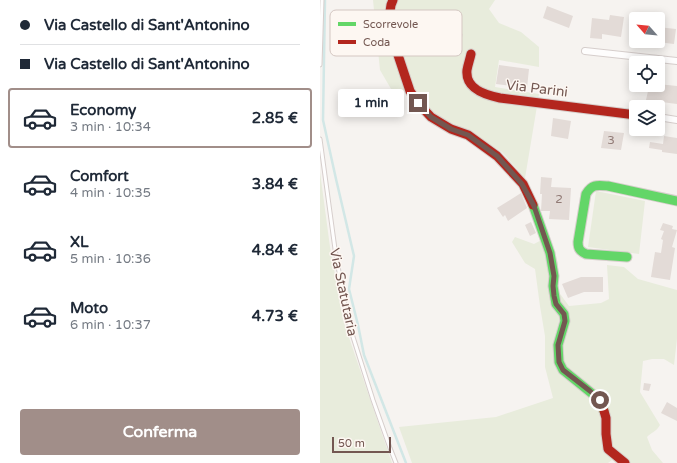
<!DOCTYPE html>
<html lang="it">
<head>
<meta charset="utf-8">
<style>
  :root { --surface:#fff; --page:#f2f2f3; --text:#1f2937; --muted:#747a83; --line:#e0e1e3; --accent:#a18e89 }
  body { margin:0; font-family:"Varela Round",sans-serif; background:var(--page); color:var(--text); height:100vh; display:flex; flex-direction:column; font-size:15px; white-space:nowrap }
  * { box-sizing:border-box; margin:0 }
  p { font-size:13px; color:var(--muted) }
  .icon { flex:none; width:22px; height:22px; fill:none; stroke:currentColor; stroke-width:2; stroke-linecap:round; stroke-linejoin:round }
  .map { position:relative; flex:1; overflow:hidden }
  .drawer { display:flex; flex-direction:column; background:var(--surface); width:320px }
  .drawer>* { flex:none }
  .guide { display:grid; align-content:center; height:88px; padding:0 20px; background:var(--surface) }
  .needle { width:26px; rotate:297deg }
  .fabs { position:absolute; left:309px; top:12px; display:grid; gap:8px }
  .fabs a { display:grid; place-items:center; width:36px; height:36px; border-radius:4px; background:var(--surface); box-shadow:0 2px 10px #0003; font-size:20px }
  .scale { position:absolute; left:12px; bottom:10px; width:59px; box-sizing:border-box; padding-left:4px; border:2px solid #735751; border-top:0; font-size:11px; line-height:14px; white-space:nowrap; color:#735751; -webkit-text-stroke:3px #fdf7f2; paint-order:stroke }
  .end { position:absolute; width:18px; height:18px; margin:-9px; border:5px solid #735751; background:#fff; box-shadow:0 0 0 2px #fff }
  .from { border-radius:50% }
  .bubble { position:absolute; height:28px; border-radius:4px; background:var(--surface); box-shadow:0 2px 10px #0003; font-size:13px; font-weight:700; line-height:28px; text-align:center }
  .guide b { display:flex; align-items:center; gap:14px; height:38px; font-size:15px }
  .guide b+b { border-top:1px solid var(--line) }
  .guide i { width:10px; height:10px; background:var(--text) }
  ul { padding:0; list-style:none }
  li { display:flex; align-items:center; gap:12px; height:60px; margin:0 8px 6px; padding:0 12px; border:2px solid transparent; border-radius:4px }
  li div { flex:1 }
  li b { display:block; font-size:15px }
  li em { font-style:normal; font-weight:700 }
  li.current { border-color:var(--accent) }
  li>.icon { width:36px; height:36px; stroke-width:1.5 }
  .cta { display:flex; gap:8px; margin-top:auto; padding:8px 20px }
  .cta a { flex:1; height:46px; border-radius:4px; background:var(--accent); color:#fff; font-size:16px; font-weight:700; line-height:46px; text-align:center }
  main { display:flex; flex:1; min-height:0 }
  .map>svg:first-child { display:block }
  .green { fill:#e8ecdc }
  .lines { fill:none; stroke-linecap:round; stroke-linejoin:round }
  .stream { stroke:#d2e7e6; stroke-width:2.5 }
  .building { fill:#e3dbd7 }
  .lane-casing { stroke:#d6cecc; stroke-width:5 }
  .street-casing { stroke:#d6cecc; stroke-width:8 }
  .fast-casing { stroke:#d6cecb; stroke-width:11 }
  .jam-casing { stroke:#d6cecb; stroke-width:11 }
  .lane { stroke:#fefdfd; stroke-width:3 }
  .street { stroke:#fefdfd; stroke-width:6 }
  .fast { stroke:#63d668; stroke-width:9 }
  .jam { stroke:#b3261e; stroke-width:9 }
  .route { stroke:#735751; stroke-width:5 }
  .labels { text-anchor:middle; stroke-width:3; stroke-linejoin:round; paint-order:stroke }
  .number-label { font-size:12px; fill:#917a75 }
  .street-label { font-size:14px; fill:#735751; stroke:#fdf7f2 }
  .key { fill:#fdf7f2; stroke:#d4c7c2; stroke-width:1 }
  .key-label { font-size:11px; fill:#735751 }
</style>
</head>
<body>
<main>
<section class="drawer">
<div class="guide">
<b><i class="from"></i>Via Castello di Sant'Antonino</b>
<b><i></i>Via Castello di Sant'Antonino</b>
</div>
<ul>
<li class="current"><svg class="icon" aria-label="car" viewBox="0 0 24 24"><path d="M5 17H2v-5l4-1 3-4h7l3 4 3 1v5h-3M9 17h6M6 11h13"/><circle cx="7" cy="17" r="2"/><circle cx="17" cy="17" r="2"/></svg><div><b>Economy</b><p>3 min · 10:34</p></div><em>2.85 €</em></li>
<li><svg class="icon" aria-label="car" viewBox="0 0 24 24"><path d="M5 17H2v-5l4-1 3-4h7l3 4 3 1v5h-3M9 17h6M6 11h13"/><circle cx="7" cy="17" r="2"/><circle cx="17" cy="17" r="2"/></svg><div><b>Comfort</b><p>4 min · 10:35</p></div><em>3.84 €</em></li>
<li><svg class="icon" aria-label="car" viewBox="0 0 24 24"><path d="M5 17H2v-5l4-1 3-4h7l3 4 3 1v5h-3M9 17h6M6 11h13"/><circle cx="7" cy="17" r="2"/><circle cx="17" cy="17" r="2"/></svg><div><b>XL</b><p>5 min · 10:36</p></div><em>4.84 €</em></li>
<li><svg class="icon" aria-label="car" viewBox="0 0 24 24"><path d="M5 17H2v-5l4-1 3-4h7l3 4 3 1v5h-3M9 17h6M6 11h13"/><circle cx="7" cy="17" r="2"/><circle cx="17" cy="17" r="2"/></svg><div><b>Moto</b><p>6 min · 10:37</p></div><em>4.73 €</em></li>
</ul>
<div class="cta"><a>Conferma</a></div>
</section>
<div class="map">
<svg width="357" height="463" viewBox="0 0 357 463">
  <rect width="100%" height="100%" fill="#f6f3f0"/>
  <path class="green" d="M 53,0 L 175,0 L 169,9 L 179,23 L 201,32 L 219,47 L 219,67 L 179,60 L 175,87 L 219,94 L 205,178 L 182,152 L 151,133 L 114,114 L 101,100 L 93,86 L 84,91 L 74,94 L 60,70 Z
    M 0,172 L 10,247 L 23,320 L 72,463 L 0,463 Z
    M 276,191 L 325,201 L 319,254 L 268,247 Z
    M 229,236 L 238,263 L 238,291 L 249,306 L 281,303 L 289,299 L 287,265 L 304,267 L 318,279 L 357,290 L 357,339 L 354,365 L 344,359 L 332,359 L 323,361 L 320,392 L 340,425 C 336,432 332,432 327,437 L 332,450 L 343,463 L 296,463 L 292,460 L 288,463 L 92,463 L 79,427 L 176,417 L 233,398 L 225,367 L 225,336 L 220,306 L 215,269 L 205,263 L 192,242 L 195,237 L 214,244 Z"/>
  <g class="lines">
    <path class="stream" d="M 5,0 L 3,120 L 16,179 L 34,256 L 29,289 L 38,325 L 44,355 L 86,463"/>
  </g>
  <path class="building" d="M 227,6 L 253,16 L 249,28 L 223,18 Z
    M 290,15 L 304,17 L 301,37 L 282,34 L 282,39 L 270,38 L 272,18 L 289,20 Z
    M 107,26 L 131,31 L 131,30 L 143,34 L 138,52 L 126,49 L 125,50 L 101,44 Z
    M 338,27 L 356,29 L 354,44 L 338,42 Z
    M 179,65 L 209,69 L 207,88 L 176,84 Z
    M 338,84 L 357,86 L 357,104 L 326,100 L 328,91 L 312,89 L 312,85 L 338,85 Z
    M 233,118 L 251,121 L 248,139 L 231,136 Z
    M 284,131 L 304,133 L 301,150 L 281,148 Z
    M 344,136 L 357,138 L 357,154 L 342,152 L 342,150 L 329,148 L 330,142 L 343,144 Z
    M 221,177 L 232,178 L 231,187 L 251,188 L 249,220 L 229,219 L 230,211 L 221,211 L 222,194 L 220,194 Z
    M 201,193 L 207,208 L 188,221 L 185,215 L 183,217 L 177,208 Z
    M 211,222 L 216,233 L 210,236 L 205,225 Z
    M 343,223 L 353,226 L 352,229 L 357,230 L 352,247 L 355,248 L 350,280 L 331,277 L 335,252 L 341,253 L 343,240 L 341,239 L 344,231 L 340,230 Z
    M 261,277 L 283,277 L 283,292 L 264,292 L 248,298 L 242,284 Z
    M 324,383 L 331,384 L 329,391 L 323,390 Z
    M 347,402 L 357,408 L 357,421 L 341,413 Z"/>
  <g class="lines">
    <defs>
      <path id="lane" d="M 0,65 L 2,0
        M 0,139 L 15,249 L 27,318 L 53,400 L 70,448 L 76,463"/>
      <path id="street" d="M 265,51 L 357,61
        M 338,117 L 357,120"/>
      <path id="fast" d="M 213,205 L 230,253 L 234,276 L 233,286 L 236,304 L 244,314 L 245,321 L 238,345 L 239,362 L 243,370 L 280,400 L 284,411
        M 307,257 L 266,254 C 260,251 258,249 258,242 L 266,194 C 272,184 277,185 288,186 L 357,201"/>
      <path id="jam" d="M 73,0 L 71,5 L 69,18 L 76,49 L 90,91 L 98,103 L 111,117 L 131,129 L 148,135 L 177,156 L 203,184 L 213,205
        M 151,54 C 150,59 148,64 147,70 C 145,89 165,95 180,98 L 316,115
        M 284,411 L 286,418 L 286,434 L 288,449 L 305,463"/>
    </defs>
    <use href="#lane" class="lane-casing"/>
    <use href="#street" class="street-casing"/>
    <use href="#fast" class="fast-casing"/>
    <use href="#jam" class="jam-casing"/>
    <use href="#lane" class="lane"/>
    <use href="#street" class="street"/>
    <use href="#fast" class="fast"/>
    <use href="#jam" class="jam"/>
  </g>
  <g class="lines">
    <path class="route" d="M 98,103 L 111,117 L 131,129 L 148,135 L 177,156 L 202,184 L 214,206 L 230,253 L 234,276 L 233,286 L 234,296 L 236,304 L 244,314 L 245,321 L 238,345 L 239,362 L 243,370 L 270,391 L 280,400"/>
  </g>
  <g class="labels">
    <g class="number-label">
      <text x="291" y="144">3</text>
      <text x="239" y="203">2</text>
    </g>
    <g class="street-label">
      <text transform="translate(217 88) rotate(7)" y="5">Via Parini</text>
      <text transform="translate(24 292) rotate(78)" y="5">Via Statutaria</text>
    </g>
  </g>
  <rect x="10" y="10" width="132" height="46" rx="6" class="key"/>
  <rect x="18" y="22" width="18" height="4" fill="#63d668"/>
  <rect x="18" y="40" width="18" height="4" fill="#b3261e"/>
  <g class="key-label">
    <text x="43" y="28">Scorrevole</text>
    <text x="43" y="46">Coda</text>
  </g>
</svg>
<div class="fabs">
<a><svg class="needle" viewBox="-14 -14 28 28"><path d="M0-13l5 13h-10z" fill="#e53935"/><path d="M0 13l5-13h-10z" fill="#747a83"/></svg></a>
<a><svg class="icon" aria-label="locate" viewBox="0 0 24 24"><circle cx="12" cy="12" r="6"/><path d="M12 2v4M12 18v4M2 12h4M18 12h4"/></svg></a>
<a><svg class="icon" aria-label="layers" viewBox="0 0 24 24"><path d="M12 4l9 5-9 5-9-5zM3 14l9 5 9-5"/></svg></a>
</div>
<div class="scale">50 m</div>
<i class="end from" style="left:280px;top:400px"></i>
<i class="end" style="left:98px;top:103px"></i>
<div class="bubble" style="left:18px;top:89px;width:66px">1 min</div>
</div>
</main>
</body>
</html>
